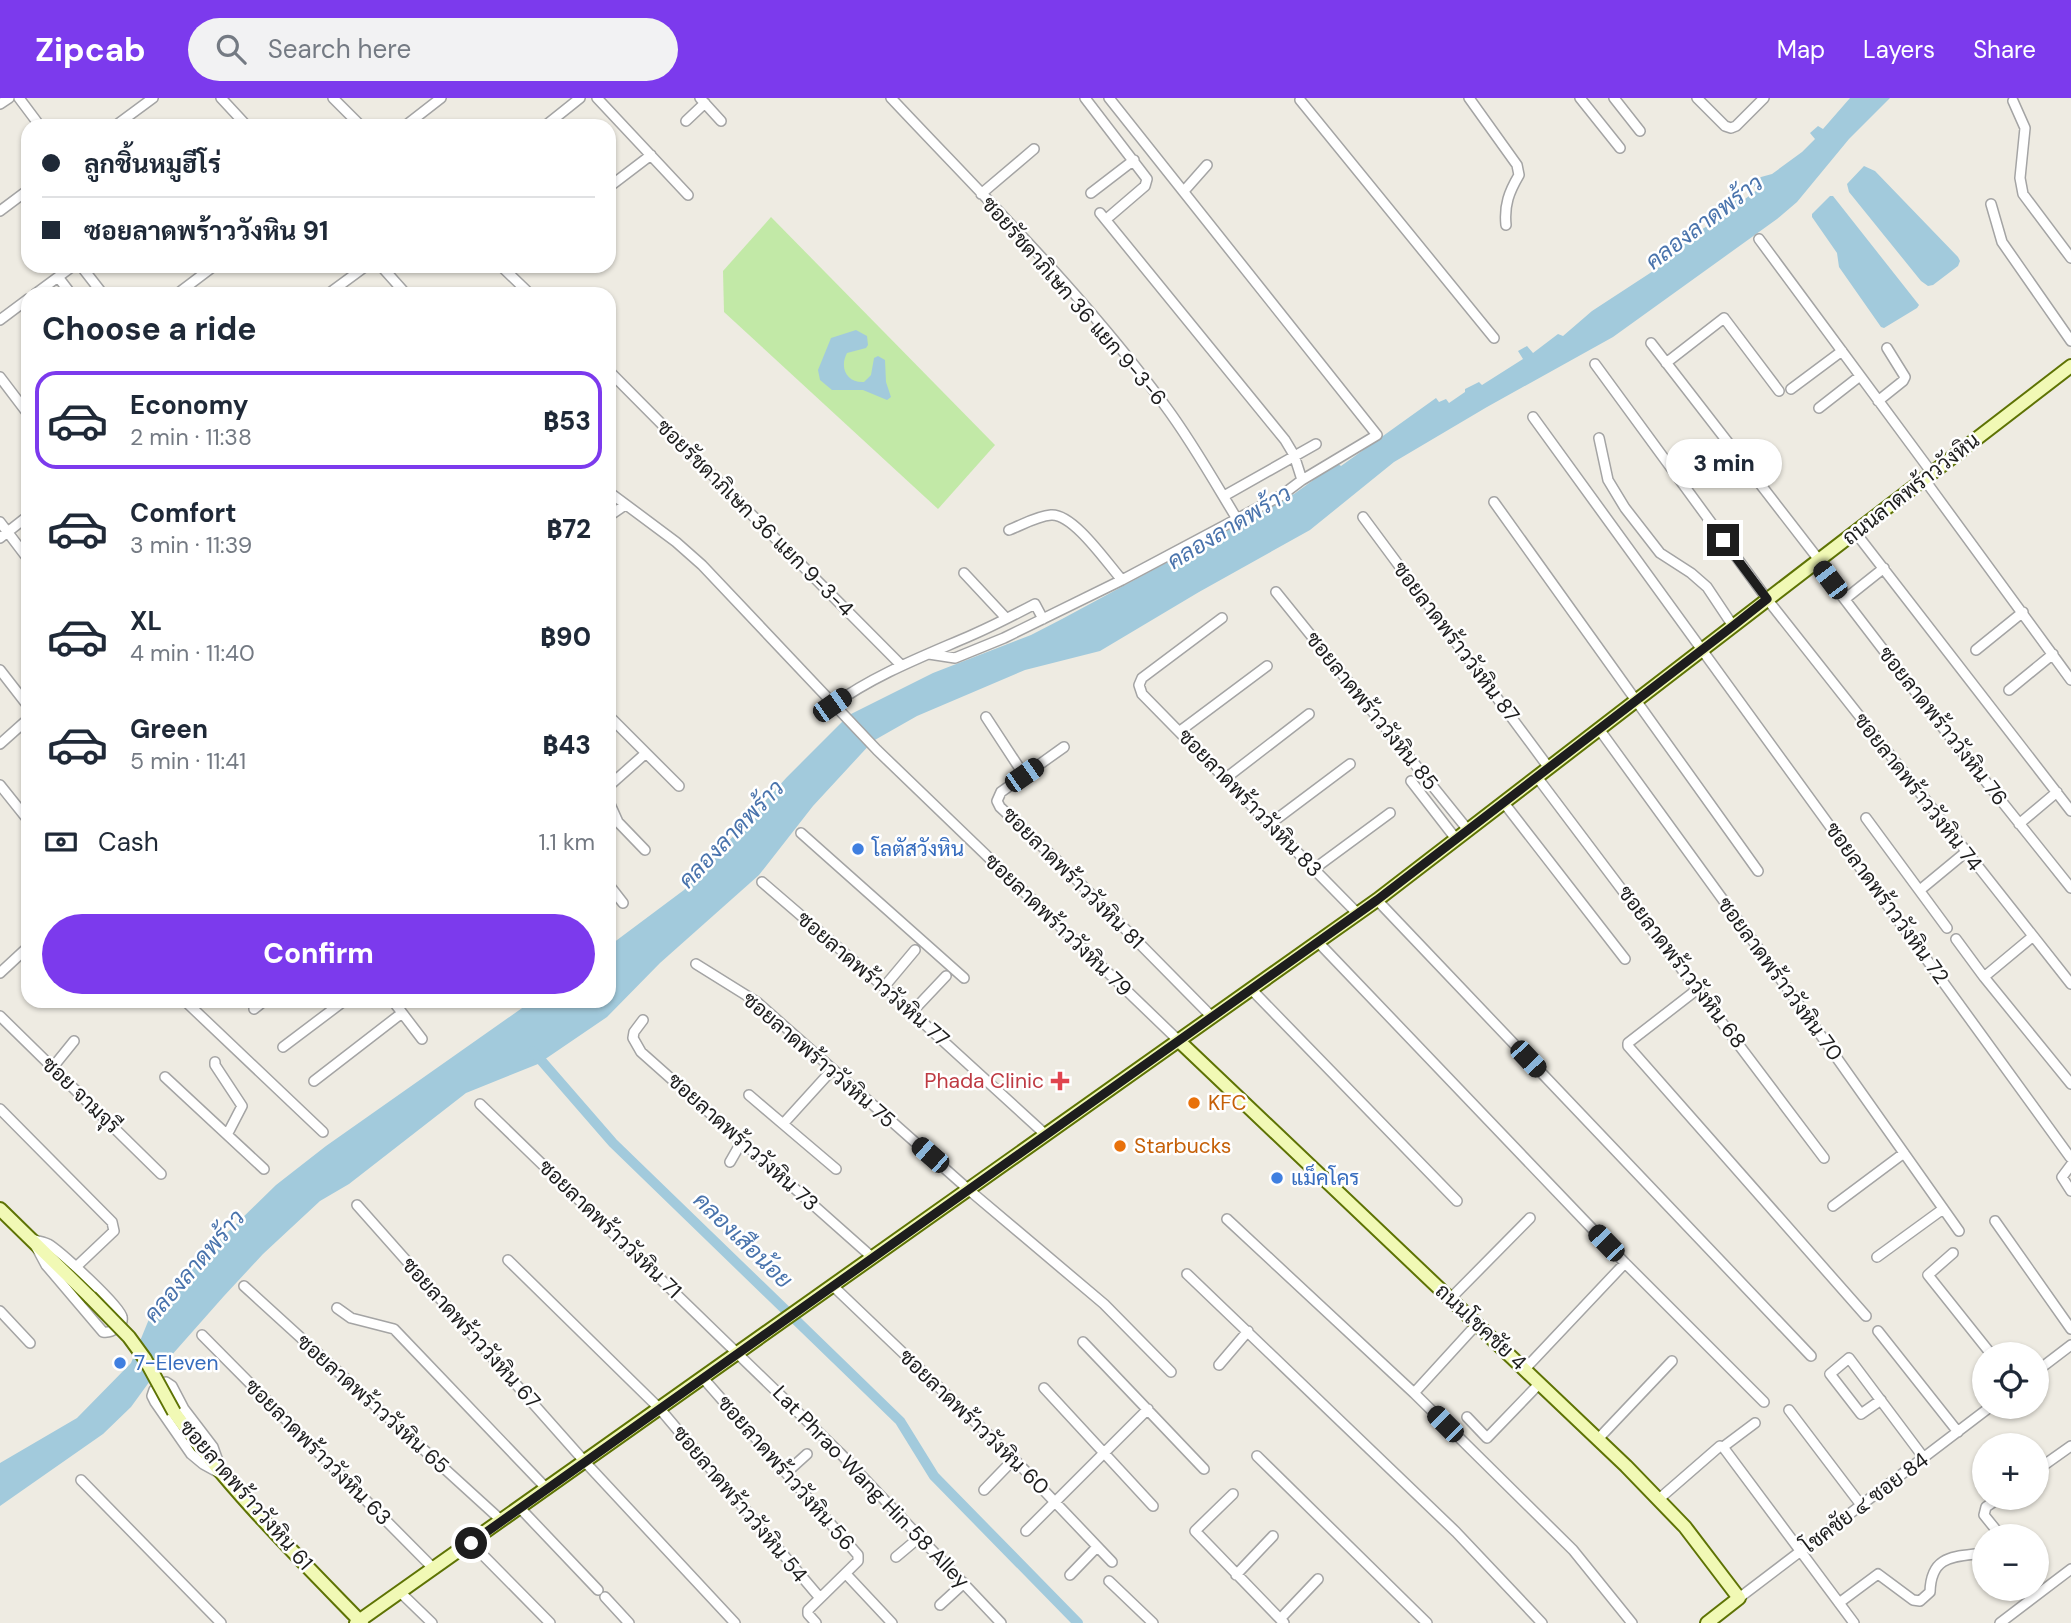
<!DOCTYPE html>
<html lang="en">
<head>
<meta charset="utf-8">
<style>
  :root { --surface:#fff; --page:#f2f2f3; --text:#1f2937; --muted:#747a83; --line:#e0e1e3; --accent:#7c3aed }
  body { margin:0; font-family:"DM Sans",Sarabun,sans-serif; background:var(--page); color:var(--text); height:100vh; display:flex; flex-direction:column; font-size:26px; white-space:nowrap }
  * { box-sizing:border-box; margin:0 }
  p { font-size:23px; color:var(--muted) }
  .icon { flex:none; width:38px; height:38px; fill:none; stroke:currentColor; stroke-width:2; stroke-linecap:round; stroke-linejoin:round }
  .map { position:relative; flex:1; overflow:hidden }
  .details { position:absolute; left:21px; top:189px; width:595px; height:721px; display:flex; flex-direction:column; background:var(--surface); border-radius:21px; box-shadow:0 2px 5px #0004 }
  .details>* { flex:none }
  .banner { position:absolute; left:21px; top:21px; width:595px; height:154px; border-radius:21px; box-shadow:0 2px 5px #0004; display:grid; align-content:center; height:154px; padding:0 21px; background:var(--surface) }
  .controls { position:absolute; left:1972px; top:1244px; display:grid; gap:14px }
  .controls a { display:grid; place-items:center; width:77px; height:77px; border-radius:50%; background:var(--surface); box-shadow:0 2px 5px #0004; font-size:35px }
  .end { position:absolute; width:32px; height:32px; margin:-16px; border:9px solid #1d1d1d; background:#fff; box-shadow:0 0 0 4px #fff }
  .from { border-radius:50% }
  .bubble { position:absolute; height:49px; border-radius:24px; background:var(--surface); box-shadow:0 2px 5px #0004; font-size:23px; font-weight:800; line-height:49px; text-align:center }
  .car { position:absolute; width:21px; height:42px; margin:-21px -10px; border-radius:9px; box-shadow:0 0 5px 2px #0007; background:linear-gradient(#222 24%,#8ab4d8 0 40%,#222 0 76%,#8ab4d8 0 86%,#222 0) }
  .banner b { display:flex; align-items:center; gap:24px; height:66px; font-size:26px }
  .banner b+b { border-top:2px solid var(--line) }
  .banner i { width:18px; height:18px; background:var(--text) }
  ul { padding:0; list-style:none }
  li { display:flex; align-items:center; gap:21px; height:98px; margin:0 14px 10px; padding:0 7px; border:4px solid transparent; border-radius:21px }
  li div { flex:1 }
  li b { display:block; font-size:26px }
  li em { font-style:normal; font-weight:800 }
  li.current { border-color:var(--accent) }
  li>.icon { width:63px; height:63px; stroke-width:1.5 }
  h2 { padding:0 21px; font-size:32px; line-height:84px }
  .pay { display:flex; align-items:center; gap:18px; height:77px; padding:0 21px; font-size:26px }
  .pay p { margin-inline-start:auto }
  .primary-button { display:flex; gap:14px; margin-top:auto; padding:14px 21px }
  .primary-button a { flex:1; height:80px; border-radius:42px; background:var(--accent); color:#fff; font-size:28px; font-weight:800; line-height:80px; text-align:center }
  header { display:flex; align-items:center; gap:42px; box-sizing:border-box; height:98px; padding:0 35px; background:var(--accent); color:#fff }
  header strong { font-size:33px }
  nav { display:flex; gap:38px; margin-inline-start:auto; font-size:24px }
  .search { width:490px; height:63px; background:var(--page); display:flex; align-items:center; gap:18px; box-sizing:border-box; padding:0 24px; border-radius:38px; color:var(--muted); font-size:26px }
  .map>svg:first-child { display:block }
  .grass { fill:#c2e9a7 }
  .water { fill:#a2cadc }
  .lines { fill:none; stroke-linecap:round; stroke-linejoin:round }
  .canal { stroke:#a2cadc; stroke-width:10 }
  .street-casing { stroke:#a4a4a4; stroke-width:12 }
  .secondary-casing { stroke:#5e7304; stroke-width:16 }
  .street { stroke:#fff; stroke-width:9 }
  .secondary { stroke:#f1f9b5; stroke-width:12 }
  .secondary-bridge-casing { stroke:#5e7304; stroke-width:16; stroke-linecap:butt }
  .secondary-bridge { stroke:#f1f9b5; stroke-width:12 }
  .route { stroke:#1d1d1d; stroke-width:9 }
  .shop-dot { fill:#3f7fe0; stroke:#fff; stroke-width:2.5 }
  .health-dot { fill:#e0444e; stroke:#fff; stroke-width:2.5 }
  .food-dot { fill:#e8710a; stroke:#fff; stroke-width:2.5 }
  .labels { text-anchor:middle; stroke-width:5; stroke-linejoin:round; paint-order:stroke }
  .street-label { font-size:21px; fill:#1d1d1d; stroke:#fff }
  .shop-label { font-size:21px; fill:#366cbe; stroke:#fff; text-anchor:start }
  .health-label { font-size:21px; fill:#be3a42; stroke:#fff; text-anchor:end }
  .food-label { font-size:21px; fill:#c56008; stroke:#fff; text-anchor:start }
  .water-label { font-size:23px; font-style:italic; fill:#4973ac; stroke:#fff }
</style>
</head>
<body>
<header>
<strong>Zipcab</strong>
<div class="search"><svg class="icon" aria-label="search" viewBox="0 0 24 24"><circle cx="10" cy="10" r="6"/><path d="M15 15l6 6"/></svg>Search here</div>
<nav><a>Map</a><a>Layers</a><a>Share</a></nav>
</header>
<div class="map">
<svg width="2071" height="1525" viewBox="0 0 2071 1525">
  <rect width="100%" height="100%" fill="#eeebe2"/>
  <path class="grass" d="M 771,119 L 995,347 L 938,411 L 724,214 L 723,173 Z"/>
  <path class="water" d="M 1850,0 L 1890,0 L 1849,41 L 1797,104 L 1777,121 L 1613,239 L 1487,309 L 1394,364 L 1310,432 L 1199,494 L 1100,553 L 1025,572 L 917,618 L 873,643 L 813,708 L 759,777 L 660,865 L 607,919 L 538,966 L 466,995 L 349,1086 L 320,1103 L 263,1156 L 224,1198 L 155,1276 L 131,1309 L 103,1336 L 0,1408 L 0,1365 L 77,1320 L 131,1265 L 156,1204 L 276,1087 L 326,1048 L 532,903 L 609,903 L 609,848 L 684,792 L 787,679 L 849,617 L 933,575 L 1031,537 L 1062,521 L 1294,396 L 1337,365 L 1341,368 L 1436,300 L 1439,304 L 1446,301 L 1449,305 L 1465,294 L 1465,291 L 1479,284 L 1482,287 L 1523,261 L 1518,253 L 1527,248 L 1533,255 L 1558,236 L 1563,238 L 1592,213 L 1667,164 L 1665,161 L 1683,142 L 1718,122 L 1712,113 L 1742,98 L 1745,101 L 1757,92 L 1753,86 L 1761,79 L 1772,76 L 1802,54 L 1815,41 L 1810,35 L 1818,28 L 1823,31 Z
    M 1864,68 L 1875,73 L 1958,159 L 1960,163 L 1958,168 L 1933,187 L 1928,188 L 1921,183 L 1849,94 L 1847,86 Z
    M 1830,98 L 1833,98 L 1919,207 L 1917,210 L 1884,230 L 1881,229 L 1839,169 L 1837,155 L 1812,119 L 1812,116 Z
    M 856,232 L 867,238 L 868,247 L 866,250 L 847,255 C 839,270 847,285 864,284 L 871,277 L 874,260 L 878,258 L 885,262 L 886,284 L 891,299 L 887,302 L 863,292 L 832,292 L 820,282 L 818,272 L 831,240 Z"/>
  <g class="lines">
    <path class="canal" d="M 533,953 L 613,1045 L 900,1323 L 934,1378 L 1078,1525"/>
    <defs>
      <path id="street" d="M 19,0 L 40,28
        M 221,0 L 247,28
        M 333,0 L 361,28
        M 597,0 L 688,97
        M 700,0 L 721,23
        M 891,0 C 985,100 1085,198 1166,309 C 1192,344 1214,383 1237,421
        M 1085,0 L 1147,81 L 1145,88 L 1110,118
        M 1469,0 L 1517,67 L 1519,77 C 1509,94 1504,107 1506,127
        M 1580,0 L 1620,50
        M 1614,0 L 1640,33
        M 1697,0 L 1725,28 L 1731,30 L 1736,28 L 1764,0
        M 1300,2 L 1494,240
        M 2013,3 L 2025,30 L 2020,80 L 2023,96 L 2071,160
        M 0,6 L 9,0
        M 686,23 L 705,5
        M 115,28 L 153,0
        M 405,28 L 441,0
        M 545,28 L 580,0
        M 609,89 L 651,57
        M 1184,93 L 1207,67
        M 1091,95 L 1134,62
        M 981,96 L 1034,51
        M 1991,106 L 2002,144 L 2071,243
        M 0,113 L 28,92
        M 1100,115 L 1285,342 L 1294,357 L 1302,382
        M 1759,141 L 1932,375
        M 81,168 L 102,195
        M 381,168 L 406,196
        M 501,168 L 530,196
        M 58,179 L 71,196
        M 35,196 L 73,168
        M 177,196 L 214,168
        M 328,196 L 366,168
        M 0,222 L 28,201
        M 1651,245 L 1819,462
        M 1666,265 L 1724,220 L 1779,293
        M 1595,266 L 1767,501 L 2071,886
        M 609,273 L 901,567
        M 0,279 L 28,316
        M 1791,291 L 1842,253
        M 1878,303 L 1903,283 L 1905,279 L 1887,250
        M 1819,310 L 1860,278
        M 1533,319 L 2070,1059
        M 1599,340 L 1608,382 L 1625,410 L 1660,455 L 1691,475 L 1707,489 L 1733,528
        M 1924,381 L 2071,582
        M 609,394 L 676,444 L 702,467 L 877,652 L 1179,943
        M 1224,398 L 1316,346
        M 1494,404 L 1758,773
        M 609,418 L 625,407
        M 1363,419 L 1549,670
        M 0,424 L 28,461
        M 1009,432 C 1022,427 1037,418 1051,417 C 1073,415 1107,465 1122,482
        M 1855,434 L 2071,713
        M 0,440 L 28,418
        M 1816,464 L 1947,635 L 2071,790
        M 964,475 L 1006,520
        M 1276,494 L 1468,732
        M 1845,501 L 1884,470
        M 1222,520 L 1142,580 L 1139,587 L 1142,596 L 1358,816
        M 1976,552 L 2023,514
        M 929,556 L 955,560 L 1004,540 L 1122,482 L 1282,397 L 1302,382 L 1377,337 L 1109,0
        M 0,572 L 28,608
        M 2009,592 L 2053,556
        M 833,607 C 876,576 924,558 972,537 C 993,528 1014,517 1035,506 L 1043,521
        M 609,618 L 679,688
        M 986,619 L 1024,677
        M 1599,631 L 1803,912 L 1959,1133
        M 1180,633 L 1267,568
        M 0,646 L 28,621
        M 1064,649 L 1001,694 L 997,703 L 1000,709 L 1065,770 L 1212,919
        M 1537,679 L 1824,1060
        M 1226,680 L 1309,616
        M 1411,683 L 1456,741
        M 0,687 L 28,722
        M 609,688 L 646,655
        M 609,704 L 618,724 L 645,752
        M 1504,705 L 1625,861
        M 1866,720 L 1947,830
        M 1270,726 L 1350,666
        M 2019,726 L 2057,694
        M 801,735 L 964,880
        M 1314,771 L 1390,715
        M 762,784 L 884,889 L 1046,1037
        M 609,787 L 623,805
        M 1920,792 L 1966,754
        M 1377,802 L 1811,1258
        M 1956,841 L 1984,879 L 2071,986
        M 1318,844 L 1625,1165 L 1764,1304
        M 696,866 L 757,904 L 969,1092 L 1104,1206 L 1171,1274
        M 0,875 L 28,849
        M 1984,879 L 2032,839
        M 884,889 L 915,852
        M 1699,890 L 1628,945 L 1628,948 L 1866,1218
        M 1251,891 L 1457,1103
        M 185,903 L 323,1034
        M 393,903 L 422,941
        M 254,911 L 264,903
        M 912,914 L 946,878
        M 0,918 L 161,1076
        M 643,922 L 634,934 L 633,940 L 641,954 L 873,1160
        M 283,949 L 344,903
        M 215,964 L 215,967 L 242,1008 L 228,1035
        M 53,969 L 74,943
        M 165,979 L 264,1071
        M 314,983 L 402,915
        M 749,997 L 783,1026 L 832,972
        M 480,1006 L 840,1355 L 1001,1525
        M 0,1011 L 112,1124 L 114,1133 L 76,1169
        M 783,1026 L 836,1071
        M 730,1064 L 742,1043
        M 2071,1067 L 2062,1079 L 2071,1093
        M 357,1107 L 585,1364 L 735,1525
        M 1833,1108 L 1904,1055
        M 1227,1121 L 1414,1295 L 1573,1452 L 1632,1525
        M 1995,1123 L 2071,1231
        M 32,1141 C 37,1143 44,1144 48,1146 C 60,1153 121,1209 122,1219 C 123,1224 121,1226 118,1229 C 113,1233 109,1235 103,1234 L 46,1167 Z
        M 1953,1155 L 1928,1177 L 1991,1256
        M 1877,1159 L 1943,1111
        M 508,1162 L 660,1311 L 820,1500
        M 1187,1176 L 1456,1434 L 1542,1525
        M 244,1188 L 502,1423
        M 833,1188 L 1014,1361 L 1112,1464
        M 1450,1201 L 1530,1120
        M 337,1210 L 351,1220 L 394,1231 L 547,1391
        M 0,1213 L 30,1245
        M 1878,1233 L 1958,1334
        M 202,1237 L 434,1471
        M 1083,1244 L 1204,1371
        M 1219,1267 L 1248,1233
        M 1525,1271 L 1625,1165
        M 2037,1273 L 2071,1247
        M 703,1280 L 858,1457 L 858,1463 L 808,1512 L 808,1516 L 816,1525
        M 166,1284 L 172,1288 L 184,1311 L 213,1349 L 223,1377 L 203,1366 L 191,1356 L 155,1304 L 152,1298 L 154,1292 Z
        M 1044,1290 L 1153,1408
        M 1414,1295 L 1477,1226
        M 1881,1302 L 1861,1316 L 1830,1276 L 1849,1260 L 1924,1360
        M 1789,1312 L 1861,1407
        M 1467,1319 L 1487,1340 L 1540,1285
        M 1598,1341 L 1672,1263
        M 1723,1349 L 1755,1325
        M 1257,1358 L 1427,1525
        M 2037,1372 L 2071,1348
        M 786,1375 L 807,1356
        M 81,1382 L 221,1525
        M 984,1392 L 1014,1361
        M 1233,1396 L 1195,1433 L 1284,1525
        M 1999,1400 L 1986,1409 L 1984,1417 L 2001,1438
        M 1659,1401 L 1720,1348 L 1723,1349 L 1854,1525
        M 520,1410 L 598,1492
        M 1026,1433 L 1148,1311
        M 471,1445 L 550,1525
        M 896,1459 L 921,1438
        M 846,1476 L 892,1525
        M 1070,1477 L 1097,1449
        M 1236,1477 L 1273,1438
        M 1109,1483 L 1153,1525
        M 401,1495 L 432,1525
        M 605,1499 L 629,1525
        M 1739,1500 L 1990,1309
        M 1839,1505 L 1878,1476 L 1913,1502 L 1920,1503 L 1930,1494 C 1931,1456 1955,1459 1984,1455
        M 940,1507 L 964,1485
        M 1280,1521 L 1318,1481
        M 2000,1525 L 2071,1471"/>
      <path id="secondary" d="M 1179,943 L 1626,1368 L 1685,1429 L 1739,1500 L 1707,1525
        M 0,1111 L 90,1199
        M 174,1314 C 229,1391 297,1458 362,1525
        M 356,1525 L 1377,802 L 2071,268"/>
    </defs>
    <use href="#street" class="street-casing"/>
    <use href="#secondary" class="secondary-casing"/>
    <use href="#street" class="street"/>
    <use href="#secondary" class="secondary"/>
    <defs>
      <path id="secondary-bridge" d="M 90,1199 L 129,1239 L 145,1261 L 174,1314"/>
    </defs>
    <use href="#secondary-bridge" class="secondary-bridge-casing"/>
    <use href="#secondary-bridge" class="secondary-bridge"/>
  </g>
  <g class="lines">
    <path class="route" d="M 471,1445 L 1377,802 L 1733,528 L 1767,501 L 1723,442"/>
  </g>
  <g class="shop-dot">
    <circle cx="858" cy="751" r="7"/>
    <circle cx="1277" cy="1080" r="7"/>
    <circle cx="120" cy="1265" r="7"/>
  </g>
  <path class="health-dot" d="M1056.5 972.5h7v7h7v7h-7v7h-7v-7h-7v-7h7z"/>
  <g class="food-dot">
    <circle cx="1194" cy="1005" r="7"/>
    <circle cx="1120" cy="1048" r="7"/>
  </g>
  <g class="labels">
    <g class="street-label">
      <text transform="translate(1074 203) rotate(49)" y="7">ซอยรัชดาภิเษก 36 แยก 9-3-6</text>
      <text transform="translate(1911 391) rotate(-38)" y="7">ถนนลาดพร้าววังหิน</text>
      <text transform="translate(755 420) rotate(45)" y="7">ซอยรัชดาภิเษก 36 แยก 9-3-4</text>
      <text transform="translate(1456 544) rotate(53)" y="7">ซอยลาดพร้าววังหิน 87</text>
      <text transform="translate(1372 613) rotate(51)" y="7">ซอยลาดพร้าววังหิน 85</text>
      <text transform="translate(1943 628) rotate(52)" y="7">ซอยลาดพร้าววังหิน 76</text>
      <text transform="translate(1918 694) rotate(52)" y="7">ซอยลาดพร้าววังหิน 74</text>
      <text transform="translate(1250 705) rotate(46)" y="7">ซอยลาดพร้าววังหิน 83</text>
      <text transform="translate(1073 780) rotate(45)" y="7">ซอยลาดพร้าววังหิน 81</text>
      <text transform="translate(1887 805) rotate(54)" y="7">ซอยลาดพร้าววังหิน 72</text>
      <text transform="translate(1058 827) rotate(44)" y="7">ซอยลาดพร้าววังหิน 79</text>
      <text transform="translate(1682 869) rotate(53)" y="7">ซอยลาดพร้าววังหิน 68</text>
      <text transform="translate(873 881) rotate(41)" y="7">ซอยลาดพร้าววังหิน 77</text>
      <text transform="translate(1780 881) rotate(54)" y="7">ซอยลาดพร้าววังหิน 70</text>
      <text transform="translate(819 962) rotate(41)" y="7">ซอยลาดพร้าววังหิน 75</text>
      <text transform="translate(81 997) rotate(44)" y="7">ซอย จามจุรี</text>
      <text transform="translate(743 1044) rotate(42)" y="7">ซอยลาดพร้าววังหิน 73</text>
      <text transform="translate(610 1131) rotate(44)" y="7">ซอยลาดพร้าววังหิน 71</text>
      <text transform="translate(1481 1229) rotate(43)" y="7">ถนนโชคชัย 4</text>
      <text transform="translate(471 1235) rotate(48)" y="7">ซอยลาดพร้าววังหิน 67</text>
      <text transform="translate(373 1306) rotate(42)" y="7">ซอยลาดพร้าววังหิน 65</text>
      <text transform="translate(974 1324) rotate(44)" y="7">ซอยลาดพร้าววังหิน 60</text>
      <text transform="translate(318 1354) rotate(45)" y="7">ซอยลาดพร้าววังหิน 63</text>
      <text transform="translate(786 1375) rotate(49)" y="7">ซอยลาดพร้าววังหิน 56</text>
      <text transform="translate(871 1389) rotate(46)" y="7">Lat Phrao Wang Hin 58 Alley</text>
      <text transform="translate(246 1397) rotate(49)" y="7">ซอยลาดพร้าววังหิน 61</text>
      <text transform="translate(1865 1405) rotate(-37)" y="7">โชคชัย ๔ ซอย 84</text>
      <text transform="translate(740 1406) rotate(50)" y="7">ซอยลาดพร้าววังหิน 54</text>
    </g>
    <g class="shop-label">
      <text x="872" y="758">โลตัสวังหิน</text>
      <text x="1291" y="1087">แม็คโคร</text>
      <text x="134" y="1272">7-Eleven</text>
    </g>
    <g class="health-label">
      <text x="1044" y="990">Phada Clinic</text>
    </g>
    <g class="food-label">
      <text x="1208" y="1012">KFC</text>
      <text x="1134" y="1055">Starbucks</text>
    </g>
    <g class="water-label">
      <text transform="translate(1704 124) rotate(-37)" y="8">คลองลาดพร้าว</text>
      <text transform="translate(1229 429) rotate(-31)" y="8">คลองลาดพร้าว</text>
      <text transform="translate(731 736) rotate(-46)" y="8">คลองลาดพร้าว</text>
      <text transform="translate(743 1142) rotate(44)" y="8">คลองเสือน้อย</text>
      <text transform="translate(194 1168) rotate(-49)" y="8">คลองลาดพร้าว</text>
    </g>
  </g>
</svg>
<div class="controls">
<a><svg class="icon" aria-label="locate" viewBox="0 0 24 24"><circle cx="12" cy="12" r="6"/><path d="M12 2v4M12 18v4M2 12h4M18 12h4"/></svg></a>
<a>+</a>
<a>−</a>
</div>
<i class="end from" style="left:471px;top:1445px"></i>
<i class="end" style="left:1723px;top:442px"></i>
<div class="bubble" style="left:1666px;top:341px;width:116px">3 min</div>
<i class="car" style="left:1830px;top:482px;rotate:323deg"></i>
<i class="car" style="left:832px;top:607px;rotate:55deg"></i>
<i class="car" style="left:1024px;top:677px;rotate:55deg"></i>
<i class="car" style="left:1528px;top:961px;rotate:137deg"></i>
<i class="car" style="left:930px;top:1057px;rotate:311deg"></i>
<i class="car" style="left:1606px;top:1145px;rotate:316deg"></i>
<i class="car" style="left:1445px;top:1326px;rotate:315deg"></i>
<div class="banner">
<b><i class="from"></i>ลูกชิ้นหมูฮีโร่</b>
<b><i></i>ซอยลาดพร้าววังหิน 91</b>
</div>
<section class="details">
<h2>Choose a ride</h2>
<ul>
<li class="current"><svg class="icon" aria-label="car" viewBox="0 0 24 24"><path d="M5 17H2v-5l4-1 3-4h7l3 4 3 1v5h-3M9 17h6M6 11h13"/><circle cx="7" cy="17" r="2"/><circle cx="17" cy="17" r="2"/></svg><div><b>Economy</b><p>2 min · 11:38</p></div><em>฿53</em></li>
<li><svg class="icon" aria-label="car" viewBox="0 0 24 24"><path d="M5 17H2v-5l4-1 3-4h7l3 4 3 1v5h-3M9 17h6M6 11h13"/><circle cx="7" cy="17" r="2"/><circle cx="17" cy="17" r="2"/></svg><div><b>Comfort</b><p>3 min · 11:39</p></div><em>฿72</em></li>
<li><svg class="icon" aria-label="car" viewBox="0 0 24 24"><path d="M5 17H2v-5l4-1 3-4h7l3 4 3 1v5h-3M9 17h6M6 11h13"/><circle cx="7" cy="17" r="2"/><circle cx="17" cy="17" r="2"/></svg><div><b>XL</b><p>4 min · 11:40</p></div><em>฿90</em></li>
<li><svg class="icon" aria-label="car" viewBox="0 0 24 24"><path d="M5 17H2v-5l4-1 3-4h7l3 4 3 1v5h-3M9 17h6M6 11h13"/><circle cx="7" cy="17" r="2"/><circle cx="17" cy="17" r="2"/></svg><div><b>Green</b><p>5 min · 11:41</p></div><em>฿43</em></li>
</ul>
<div class="pay"><svg class="icon" aria-label="cash" viewBox="0 0 24 24"><path d="M3 7h18v10H3z"/><circle cx="12" cy="12" r="2"/></svg>Cash<p>1.1 km</p></div>
<div class="primary-button"><a>Confirm</a></div>
</section>
</div>
</body>
</html>
